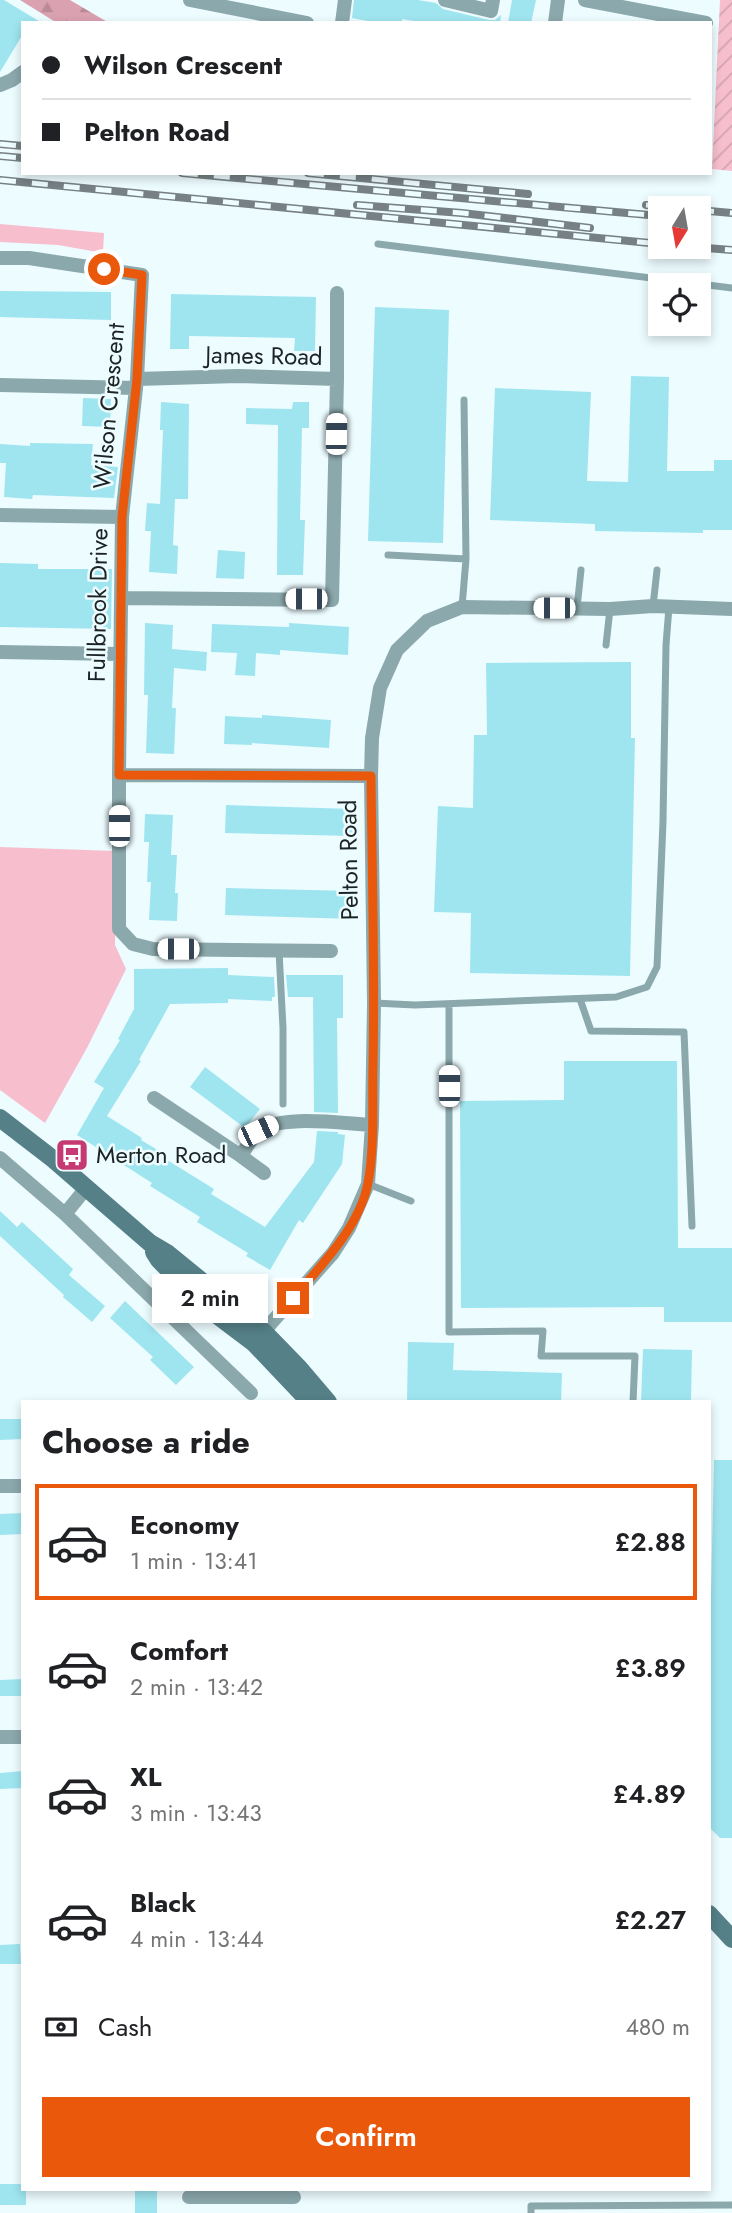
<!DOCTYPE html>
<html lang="en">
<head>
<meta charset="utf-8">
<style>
  :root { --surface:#fff; --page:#f2f2f2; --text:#202124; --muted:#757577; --line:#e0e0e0; --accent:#ea580c }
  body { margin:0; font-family:Jost,sans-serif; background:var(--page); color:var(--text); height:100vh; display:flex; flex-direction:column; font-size:26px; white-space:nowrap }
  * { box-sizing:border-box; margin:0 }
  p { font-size:23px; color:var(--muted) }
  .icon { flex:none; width:38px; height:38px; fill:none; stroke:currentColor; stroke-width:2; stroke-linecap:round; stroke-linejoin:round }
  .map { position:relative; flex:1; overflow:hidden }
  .details { position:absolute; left:21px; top:1400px; width:690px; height:791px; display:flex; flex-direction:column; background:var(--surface); border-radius:0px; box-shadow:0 4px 10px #0003 }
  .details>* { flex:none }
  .guide { position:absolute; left:21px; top:21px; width:691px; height:154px; border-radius:0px; box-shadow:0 4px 10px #0003; display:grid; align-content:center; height:154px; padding:0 21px; background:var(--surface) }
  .needle { width:46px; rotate:191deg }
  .buttons { position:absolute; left:648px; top:196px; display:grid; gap:14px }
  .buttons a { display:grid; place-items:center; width:63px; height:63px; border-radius:0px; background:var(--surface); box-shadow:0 4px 10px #0003; font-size:35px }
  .end { position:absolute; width:32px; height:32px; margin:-16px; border:9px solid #ea580c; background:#fff; box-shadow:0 0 0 4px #fff }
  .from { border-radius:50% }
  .bubble { position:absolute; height:49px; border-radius:0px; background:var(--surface); box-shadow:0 4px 10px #0003; font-size:23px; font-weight:600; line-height:49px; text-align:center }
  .car { position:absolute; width:21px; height:42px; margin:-21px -10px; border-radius:9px; box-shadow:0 0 5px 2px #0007; background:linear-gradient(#fff 24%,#345 0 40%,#fff 0 76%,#345 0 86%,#fff 0) }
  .guide b { display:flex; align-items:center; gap:24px; height:66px; font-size:26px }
  .guide b+b { border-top:2px solid var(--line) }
  .guide i { width:18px; height:18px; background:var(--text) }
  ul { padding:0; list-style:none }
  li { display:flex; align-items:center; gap:21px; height:116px; margin:0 14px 10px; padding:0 7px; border:4px solid transparent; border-radius:0px }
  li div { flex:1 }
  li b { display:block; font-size:26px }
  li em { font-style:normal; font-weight:600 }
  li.selected { border-color:var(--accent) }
  li>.icon { width:63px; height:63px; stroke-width:1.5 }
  h2 { padding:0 21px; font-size:32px; line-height:84px }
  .pay { display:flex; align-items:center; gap:18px; height:77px; padding:0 21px; font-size:26px }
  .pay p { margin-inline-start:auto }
  .cta { display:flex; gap:14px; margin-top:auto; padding:14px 21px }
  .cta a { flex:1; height:80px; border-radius:0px; background:var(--accent); color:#fff; font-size:28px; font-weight:600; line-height:80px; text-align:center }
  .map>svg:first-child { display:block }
  .green { fill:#f7bece }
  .forest { fill:url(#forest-firs) }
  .garden { fill:url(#garden-furrows) }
  .building { fill:#9fe5f0 }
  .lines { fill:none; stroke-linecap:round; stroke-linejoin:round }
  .lane { stroke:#8ba8ac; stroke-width:7 }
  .street { stroke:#8ba8ac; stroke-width:14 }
  .secondary { stroke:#558087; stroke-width:18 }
  .rail-casing { stroke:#778183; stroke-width:8 }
  .rail { stroke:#edfcff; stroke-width:5; stroke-dasharray:16; stroke-linecap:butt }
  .route { stroke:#ea580c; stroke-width:9 }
  .labels { text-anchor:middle; stroke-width:5; stroke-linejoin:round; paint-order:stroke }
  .street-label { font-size:24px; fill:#1c2324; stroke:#edfcff }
  .poi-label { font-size:24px; fill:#1c2324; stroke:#edfcff; text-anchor:start }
</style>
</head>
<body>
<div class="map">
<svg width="732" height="2213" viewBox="0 0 732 2213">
  <defs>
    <pattern id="forest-firs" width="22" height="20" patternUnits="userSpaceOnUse" patternTransform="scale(1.75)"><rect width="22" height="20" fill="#daa1b1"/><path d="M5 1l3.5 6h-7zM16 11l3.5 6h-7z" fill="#ba8a98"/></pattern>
    <pattern id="garden-furrows" width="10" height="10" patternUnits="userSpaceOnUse" patternTransform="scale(1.75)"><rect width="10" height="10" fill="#f7bece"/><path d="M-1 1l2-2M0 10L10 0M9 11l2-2" fill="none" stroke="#d3a3b1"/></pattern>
  </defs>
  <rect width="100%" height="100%" fill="#edfcff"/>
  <path class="green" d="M 0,224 L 104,233 L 103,253 L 58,245 L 0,242 Z
    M 0,847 L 116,851 L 115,945 L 126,969 L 88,1046 L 45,1123 L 0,1090 Z"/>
  <path class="forest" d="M 20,0 L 70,0 L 109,23 L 57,23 Z"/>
  <path class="garden" d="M 720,0 L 732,0 L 732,171 L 712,169 Z"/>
  <path class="building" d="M 0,0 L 4,0 L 42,23 L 23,23 L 23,34 L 0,72 Z
    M 354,0 L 418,0 L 436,3 L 443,9 L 489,20 L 495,20 L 501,15 L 500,23 L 427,23 L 402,19 L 402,23 L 378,23 L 352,18 Z
    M 512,0 L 536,0 L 531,23 L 508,23 Z
    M 0,291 L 111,292 L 111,320 L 0,317 Z
    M 171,294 L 316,297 L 315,351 L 294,351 L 295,338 L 189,336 L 189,349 L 170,349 Z
    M 375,307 L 449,310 L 443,543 L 368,541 Z
    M 631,376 L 669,377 L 667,471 L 714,471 L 714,460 L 732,460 L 732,530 L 703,530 L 703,533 L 595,531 L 595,524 L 490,520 L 495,388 L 591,392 L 587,481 L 628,482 Z
    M 83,398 L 111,399 L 110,427 L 82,426 Z
    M 161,402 L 189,404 L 188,499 L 175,499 L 173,545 L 178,546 L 177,574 L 149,572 L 151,531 L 145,531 L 147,503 L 160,504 L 163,430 L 160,430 Z
    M 293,402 L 309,402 L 309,428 L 302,428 L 300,520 L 305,520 L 303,575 L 277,575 L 278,425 L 246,424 L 246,408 L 292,409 Z
    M 30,443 L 93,444 L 91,465 L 118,467 L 114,498 L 33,495 L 32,499 L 4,497 L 6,463 L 0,463 L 0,444 L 30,446 Z
    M 218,550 L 245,552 L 244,579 L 216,578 Z
    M 0,563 L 38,564 L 38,569 L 112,569 L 111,629 L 0,627 Z
    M 145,623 L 173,625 L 172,649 L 207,652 L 206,671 L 174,668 L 172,708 L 176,708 L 174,754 L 146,753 L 148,695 L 144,695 Z
    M 289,623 L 349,627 L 348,655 L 280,650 L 280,655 L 256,653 L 255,676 L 235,675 L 237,653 L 211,652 L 212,624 L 289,627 Z
    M 631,662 L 631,738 L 635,738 L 630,976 L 470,973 L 471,913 L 434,912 L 438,806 L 473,808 L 474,735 L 487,735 L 486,663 Z
    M 262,715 L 331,720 L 329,748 L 252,743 L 252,745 L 224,744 L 225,716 L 262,718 Z
    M 226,805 L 354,809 L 353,836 L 225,833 Z
    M 145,814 L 173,815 L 171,855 L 177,855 L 175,893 L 178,893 L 177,921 L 149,920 L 151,882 L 147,882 L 149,842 L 144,842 Z
    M 226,888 L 355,891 L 353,919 L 225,915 Z
    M 228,968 L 228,975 L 274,977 L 275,997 L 272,997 L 272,1001 L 228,999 L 228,1003 L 170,1004 L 139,1060 L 141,1061 L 107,1116 L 142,1138 L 141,1140 L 166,1155 L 164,1158 L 214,1189 L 211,1194 L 265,1227 L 314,1162 L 317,1131 L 338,1132 L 338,1134 L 345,1135 L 342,1164 L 303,1223 L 299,1220 L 270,1270 L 246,1256 L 248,1253 L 197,1222 L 200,1217 L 150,1186 L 152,1183 L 77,1135 L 104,1088 L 94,1082 L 120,1040 L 118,1039 L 134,1009 L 134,969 Z
    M 286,975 L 343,975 L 343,1018 L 337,1018 L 338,1113 L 314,1112 L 313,997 L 288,997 Z
    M 564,1061 L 677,1061 L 678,1248 L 732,1248 L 732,1322 L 664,1322 L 664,1307 L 461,1308 L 460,1101 L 564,1100 Z
    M 205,1067 L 260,1109 L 245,1128 L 190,1087 Z
    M 0,1211 L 17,1227 L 22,1222 L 73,1269 L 69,1275 L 105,1306 L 92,1322 L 63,1297 L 64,1295 L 0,1236 Z
    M 125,1301 L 194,1367 L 176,1385 L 150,1360 L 153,1357 L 110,1318 Z
    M 408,1342 L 454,1343 L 453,1370 L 562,1373 L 561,1402 L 407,1402 Z
    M 643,1349 L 692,1350 L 691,1402 L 641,1402 Z
    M 0,1419 L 23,1419 L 23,1439 L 0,1440 Z
    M 714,1460 L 732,1460 L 732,1838 L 720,1838 L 709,1827 L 709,1683 Z
    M 23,1513 L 23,1534 L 0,1535 L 0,1514 Z
    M 23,1679 L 23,1696 L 0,1696 L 0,1680 Z
    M 23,1771 L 23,1788 L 0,1789 L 0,1773 Z
    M 20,1944 L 21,1964 L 0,1964 L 0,1945 Z
    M 0,2184 L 23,2184 L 23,2189 L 26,2189 L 26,2205 L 0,2205 Z
    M 135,2189 L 157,2189 L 157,2213 L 135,2213 Z"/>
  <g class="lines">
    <path class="lane" d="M 378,244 L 732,288
      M 388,555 L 466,559
      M 653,606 L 657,570
      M 462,607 L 466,559 L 464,400
      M 577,608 L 581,570
      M 606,645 L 610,609
      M 279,951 L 283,1028 L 283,1104
      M 580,999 L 591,1031 L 684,1032 L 692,1226
      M 374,1003 L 415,1005 L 616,997 L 647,987 L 657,967 L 663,822 L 666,645 L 669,607
      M 449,1004 L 449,1332 L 543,1331 L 541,1356 L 635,1356 L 633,1402
      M 368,1184 L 411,1201
      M 531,2213 L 531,2206 L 732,2205"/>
    <path class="street" d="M 190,0 L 307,23
      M 445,0 L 491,11 L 493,0
      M 585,0 L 706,23
      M 342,23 L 345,0
      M 555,23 L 558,0
      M 0,85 L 12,80 L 23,72
      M 0,258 L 29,258 L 142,275 L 137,379 L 122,517 L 119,775 L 371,776
      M 337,379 L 337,293
      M 0,385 L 136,388
      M 0,515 L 122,517
      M 122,598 L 332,600 L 337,379 L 238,376 L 137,379
      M 0,652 L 119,654
      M 119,775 L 119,929 L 133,944 L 153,949 L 331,951
      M 154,1098 L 241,1156 C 246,1148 251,1139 257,1133 C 277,1113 345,1124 372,1125
      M 241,1156 L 264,1173
      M 0,1158 L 65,1214 L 251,1393
      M 65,1214 L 87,1187
      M 257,1339 L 333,1253 L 349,1228 L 368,1184 L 372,1125 L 374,1003 L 371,776 L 372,738 L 380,688 L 397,650 L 427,621 L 462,607 L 610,609 L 653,606 L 732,609
      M 0,1486 L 23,1486
      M 0,1737 L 23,1737
      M 189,2197 L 294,2197"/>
    <path class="secondary" d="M 0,1118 L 53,1159 L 150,1243 L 167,1253 L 264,1332 L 299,1368 L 328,1402
      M 154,1252 L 159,1260 L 205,1306 L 254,1343 L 310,1402
      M 709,1914 L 732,1939"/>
    <defs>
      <path id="rail" d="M 0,144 L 23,146
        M 0,156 L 23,158
        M 182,173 L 660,216
        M 308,173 L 528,194
        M 0,180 L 660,244
        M 357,205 L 462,213 L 590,228
        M 646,205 L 679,208
        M 698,210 L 732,213
        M 693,247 L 732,250"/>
    </defs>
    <use href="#rail" class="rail-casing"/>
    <use href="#rail" class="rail"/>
  </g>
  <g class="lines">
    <path class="route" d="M 104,269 L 142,275 L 137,379 L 122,517 L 119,775 L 371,776 C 372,872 375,969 373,1065 C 372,1102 375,1146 368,1183 C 360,1226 321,1266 293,1298"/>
  </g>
  <defs>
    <symbol id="bus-square" viewBox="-11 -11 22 22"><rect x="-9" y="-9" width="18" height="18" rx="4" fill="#c53a73" stroke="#edfcff"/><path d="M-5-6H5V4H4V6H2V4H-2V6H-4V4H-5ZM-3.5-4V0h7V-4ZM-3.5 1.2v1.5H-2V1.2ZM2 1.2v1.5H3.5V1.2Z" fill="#fff"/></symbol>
  </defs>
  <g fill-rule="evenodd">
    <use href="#bus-square" x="53" y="1136" width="38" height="38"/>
  </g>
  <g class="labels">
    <g class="street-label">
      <text transform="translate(264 356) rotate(1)" y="8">James Road</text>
      <text transform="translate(109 406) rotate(-85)" y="8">Wilson Crescent</text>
      <text transform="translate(98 605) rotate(-89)" y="8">Fullbrook Drive</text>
      <text transform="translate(349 860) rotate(-91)" y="8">Pelton Road</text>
    </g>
    <g class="poi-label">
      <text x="96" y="1163">Merton Road</text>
    </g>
  </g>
</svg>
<div class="buttons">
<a><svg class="needle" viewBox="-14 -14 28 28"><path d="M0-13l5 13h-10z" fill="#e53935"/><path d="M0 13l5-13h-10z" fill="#757577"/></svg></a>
<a><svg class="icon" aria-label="locate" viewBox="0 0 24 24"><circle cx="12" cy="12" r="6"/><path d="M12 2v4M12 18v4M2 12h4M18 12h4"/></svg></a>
</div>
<i class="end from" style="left:104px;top:269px"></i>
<i class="end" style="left:293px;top:1298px"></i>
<div class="bubble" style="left:152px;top:1274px;width:116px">2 min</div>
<i class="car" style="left:336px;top:434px;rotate:1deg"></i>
<i class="car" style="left:306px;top:599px;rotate:270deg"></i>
<i class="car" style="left:554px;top:608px;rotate:270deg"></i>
<i class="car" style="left:119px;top:826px;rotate:0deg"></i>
<i class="car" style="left:178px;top:949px;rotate:270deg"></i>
<i class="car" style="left:449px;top:1086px;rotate:0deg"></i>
<i class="car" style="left:258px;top:1131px;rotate:65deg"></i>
<div class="guide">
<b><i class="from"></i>Wilson Crescent</b>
<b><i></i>Pelton Road</b>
</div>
<section class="details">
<h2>Choose a ride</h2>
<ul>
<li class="selected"><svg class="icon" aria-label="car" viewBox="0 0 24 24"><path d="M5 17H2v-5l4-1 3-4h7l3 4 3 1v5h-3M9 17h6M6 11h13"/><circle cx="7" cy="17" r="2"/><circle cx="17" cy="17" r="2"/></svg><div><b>Economy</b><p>1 min · 13:41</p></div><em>£2.88</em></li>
<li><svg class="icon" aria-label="car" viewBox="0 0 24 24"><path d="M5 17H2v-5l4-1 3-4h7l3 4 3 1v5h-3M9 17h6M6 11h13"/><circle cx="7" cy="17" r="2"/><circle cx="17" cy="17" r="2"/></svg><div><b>Comfort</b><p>2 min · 13:42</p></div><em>£3.89</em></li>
<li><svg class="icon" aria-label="car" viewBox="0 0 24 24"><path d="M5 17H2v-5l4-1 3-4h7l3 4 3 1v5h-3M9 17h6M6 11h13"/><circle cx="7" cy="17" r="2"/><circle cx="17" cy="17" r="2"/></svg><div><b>XL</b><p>3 min · 13:43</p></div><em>£4.89</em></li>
<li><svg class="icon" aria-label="car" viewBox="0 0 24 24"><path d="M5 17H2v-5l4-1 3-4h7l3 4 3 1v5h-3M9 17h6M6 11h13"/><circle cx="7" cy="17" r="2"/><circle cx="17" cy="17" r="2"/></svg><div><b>Black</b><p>4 min · 13:44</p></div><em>£2.27</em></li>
</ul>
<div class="pay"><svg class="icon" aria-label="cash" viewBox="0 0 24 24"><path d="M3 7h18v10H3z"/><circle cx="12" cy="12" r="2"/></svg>Cash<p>480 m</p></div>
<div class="cta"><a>Confirm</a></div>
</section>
</div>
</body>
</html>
